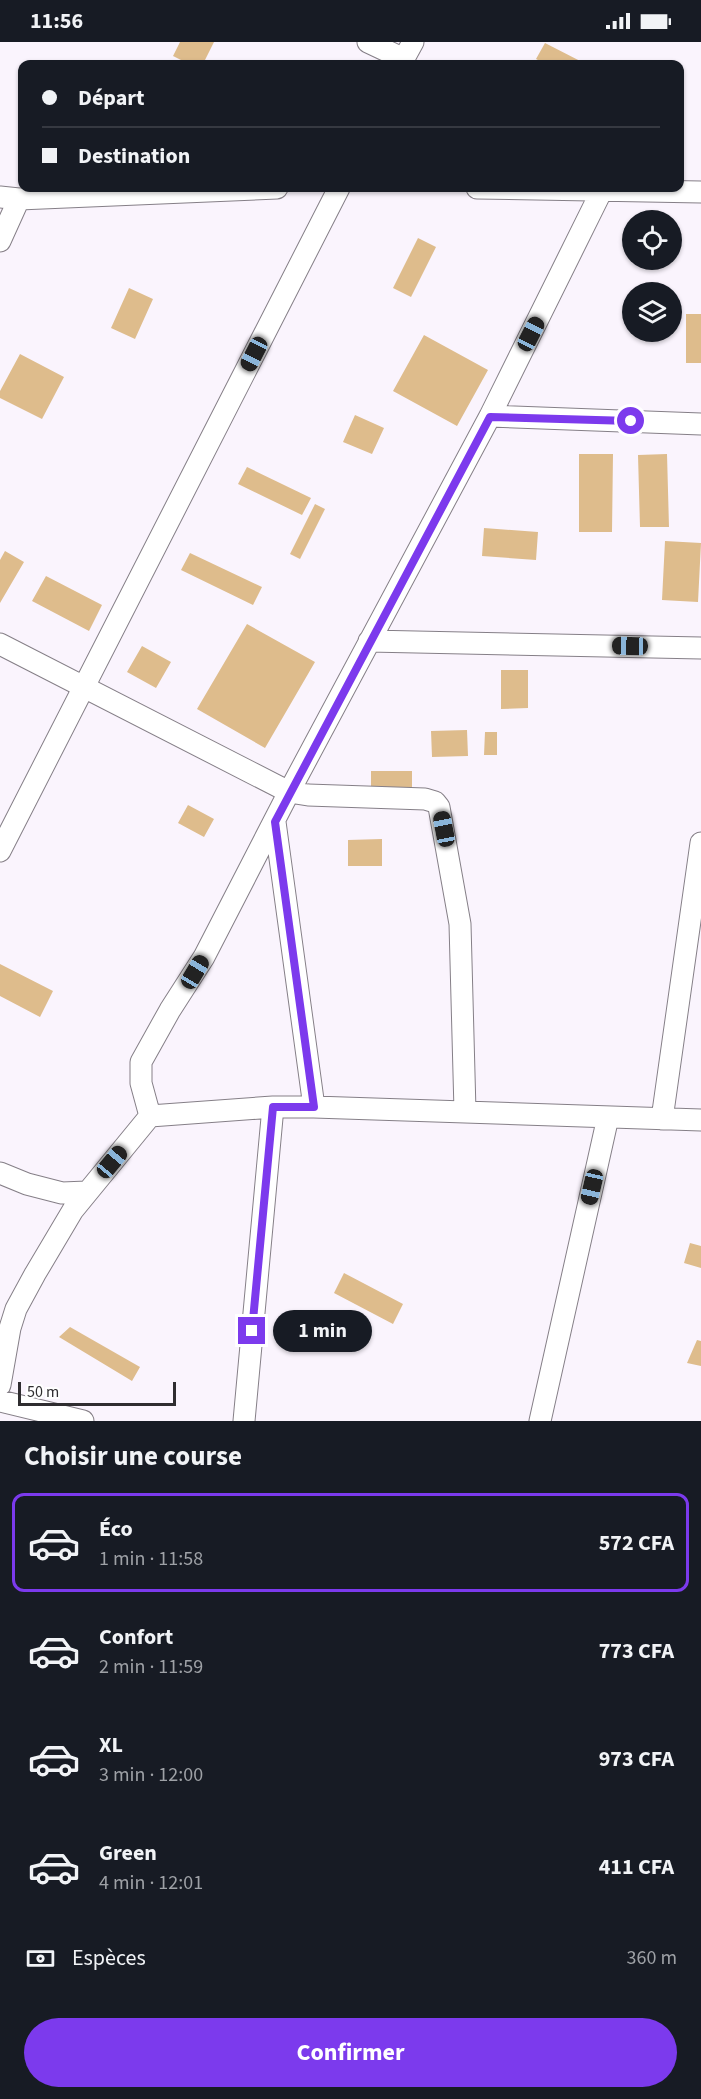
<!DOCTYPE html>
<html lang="fr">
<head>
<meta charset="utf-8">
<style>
  :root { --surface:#171b24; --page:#20242c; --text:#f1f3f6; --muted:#9ea1a6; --line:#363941; --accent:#7c3aed }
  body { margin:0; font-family:"Source Sans 3",sans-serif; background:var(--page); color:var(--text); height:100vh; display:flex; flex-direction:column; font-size:22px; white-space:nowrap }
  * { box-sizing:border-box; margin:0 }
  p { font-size:20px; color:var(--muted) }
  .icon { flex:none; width:33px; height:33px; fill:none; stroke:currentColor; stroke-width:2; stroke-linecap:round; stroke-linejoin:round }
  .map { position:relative; height:1379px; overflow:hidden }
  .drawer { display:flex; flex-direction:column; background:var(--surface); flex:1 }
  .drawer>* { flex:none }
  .guide { position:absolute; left:18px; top:18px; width:666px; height:132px; border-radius:12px; box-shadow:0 2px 4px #0004; display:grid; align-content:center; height:132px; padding:0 24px; background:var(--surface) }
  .tools { position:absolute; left:622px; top:168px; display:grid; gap:12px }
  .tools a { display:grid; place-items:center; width:60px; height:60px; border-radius:50%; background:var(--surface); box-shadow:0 2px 4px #0004; font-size:30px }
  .scale { position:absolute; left:18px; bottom:15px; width:158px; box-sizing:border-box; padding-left:6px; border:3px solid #2f2d30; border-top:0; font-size:16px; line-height:21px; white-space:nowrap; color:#2f2d30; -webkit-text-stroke:4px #fff; paint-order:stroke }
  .end { position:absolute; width:27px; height:27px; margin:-14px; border:8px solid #7c3aed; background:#fff; box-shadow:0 0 0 3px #fff }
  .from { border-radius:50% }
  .bubble { position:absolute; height:42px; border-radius:21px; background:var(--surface); box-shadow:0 2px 4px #0004; font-size:20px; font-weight:700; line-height:42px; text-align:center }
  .car { position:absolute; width:18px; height:36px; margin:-18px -9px; border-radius:8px; box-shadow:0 0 4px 2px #0007; background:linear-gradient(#222 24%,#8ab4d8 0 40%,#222 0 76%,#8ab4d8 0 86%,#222 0) }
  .guide b { display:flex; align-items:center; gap:21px; height:57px; font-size:22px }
  .guide b+b { border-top:2px solid var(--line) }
  .guide i { width:15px; height:15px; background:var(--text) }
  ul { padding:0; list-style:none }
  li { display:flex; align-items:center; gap:18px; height:99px; margin:0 12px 9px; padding:0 12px; border:3px solid transparent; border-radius:12px }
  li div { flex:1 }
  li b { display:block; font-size:22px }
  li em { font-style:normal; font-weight:700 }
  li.selected { border-color:var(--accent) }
  li>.icon { width:54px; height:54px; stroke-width:1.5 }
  h2 { padding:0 24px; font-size:27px; line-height:72px }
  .pay { display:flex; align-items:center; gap:15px; height:66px; padding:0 24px; font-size:22px }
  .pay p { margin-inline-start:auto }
  .button { display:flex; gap:12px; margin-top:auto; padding:12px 24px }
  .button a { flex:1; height:69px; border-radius:36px; background:var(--accent); color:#fff; font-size:24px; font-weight:700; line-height:69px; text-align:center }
  .status { display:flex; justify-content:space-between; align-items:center; height:42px; padding:0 30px; background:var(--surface); direction:ltr }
  .status svg { height:16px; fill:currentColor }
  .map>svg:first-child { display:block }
  .building { fill:#debc8c }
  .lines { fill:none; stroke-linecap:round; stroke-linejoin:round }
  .minor-casing { stroke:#857f87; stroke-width:23 }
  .minor { stroke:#fff; stroke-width:21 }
  .route { stroke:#7c3aed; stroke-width:8 }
</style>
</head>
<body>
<div class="status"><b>11:56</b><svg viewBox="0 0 49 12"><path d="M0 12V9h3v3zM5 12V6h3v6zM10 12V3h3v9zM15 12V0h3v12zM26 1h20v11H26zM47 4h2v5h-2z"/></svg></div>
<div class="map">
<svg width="701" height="1379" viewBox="0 0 701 1379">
  <rect width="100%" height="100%" fill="#faf4fd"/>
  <path class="building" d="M 180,0 L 214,0 L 203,22 L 189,22 L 173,14 Z
    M 545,1 L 586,22 L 546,22 L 536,17 Z
    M 418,196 L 436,205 L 411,255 L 393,246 Z
    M 129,246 L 153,257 L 135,297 L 111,286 Z
    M 686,272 L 701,272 L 701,321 L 686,321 Z
    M 424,293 L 488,328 L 457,384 L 393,349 Z
    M 20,312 L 64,335 L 42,377 L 0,356 L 0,349 Z
    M 355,373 L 384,386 L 372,412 L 343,400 Z
    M 579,412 L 613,412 L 612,490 L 579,490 Z
    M 667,412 L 669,485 L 640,485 L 638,413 Z
    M 247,425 L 311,456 L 302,473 L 238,442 Z
    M 315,462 L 325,467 L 300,517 L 290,512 Z
    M 484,486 L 538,490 L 536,518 L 482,514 Z
    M 665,499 L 701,501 L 698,560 L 662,558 Z
    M 5,509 L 24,520 L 0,561 L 0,518 Z
    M 190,511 L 262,545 L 253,563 L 181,528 Z
    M 46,534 L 102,563 L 89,589 L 32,559 Z
    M 247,582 L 315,620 L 265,706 L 197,667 Z
    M 142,604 L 171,620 L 156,646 L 127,630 Z
    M 501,628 L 528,628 L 528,666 L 501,667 Z
    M 467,688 L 468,714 L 432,715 L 431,689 Z
    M 485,690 L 497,690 L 497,713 L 484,713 Z
    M 371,729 L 412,729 L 412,751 L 371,751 Z
    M 188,763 L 214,777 L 204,795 L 178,781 Z
    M 382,797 L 382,824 L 348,824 L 348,798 Z
    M 0,922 L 53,949 L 40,975 L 0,954 Z
    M 690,1201 L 701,1204 L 701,1226 L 684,1221 Z
    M 344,1231 L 403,1262 L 393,1282 L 334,1251 Z
    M 70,1285 L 140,1325 L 132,1339 L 59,1295 Z
    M 697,1298 L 701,1299 L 701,1324 L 687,1321 Z"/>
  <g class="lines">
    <defs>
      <path id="minor" d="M 368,0 L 404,17
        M 401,22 L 413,0
        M 477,146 L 701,150
        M 0,155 L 19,157 L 277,146
        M 0,199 L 19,157
        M 490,374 L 701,382
        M 369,599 L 701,606
        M 0,602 L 289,750 L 308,753 L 425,757 L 435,760 L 439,765 L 460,882 L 465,1069
        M 275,780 L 314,1065
        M 0,809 L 339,146
        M 150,1074 L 141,1041 L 141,1020 L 170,968 L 204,915 L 289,750 L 490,374 L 602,148
        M 662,1077 L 701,801
        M 0,1131 L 27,1142 L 62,1151 L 87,1150
        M 0,1343 L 10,1286 L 16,1267 L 35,1232 L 73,1168 L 150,1074 L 273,1065 L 314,1065 L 701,1078
        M 0,1359 L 83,1379
        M 244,1379 L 273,1065
        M 540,1379 L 608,1075"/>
    </defs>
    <use href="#minor" class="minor-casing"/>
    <use href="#minor" class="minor"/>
  </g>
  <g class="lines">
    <path class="route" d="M 252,1289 L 273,1065 L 314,1065 L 275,780 L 490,375 L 631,379"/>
  </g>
</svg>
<div class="tools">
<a><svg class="icon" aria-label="locate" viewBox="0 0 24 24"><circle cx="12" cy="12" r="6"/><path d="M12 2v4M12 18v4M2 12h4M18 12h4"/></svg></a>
<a><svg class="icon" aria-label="layers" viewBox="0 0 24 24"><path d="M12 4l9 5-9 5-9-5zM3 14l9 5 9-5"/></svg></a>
</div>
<div class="scale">50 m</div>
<i class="end from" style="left:631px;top:379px"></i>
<i class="end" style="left:252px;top:1289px"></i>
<div class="bubble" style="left:273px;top:1268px;width:99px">1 min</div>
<i class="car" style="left:531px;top:292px;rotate:27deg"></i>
<i class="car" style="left:254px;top:312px;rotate:207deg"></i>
<i class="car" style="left:630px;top:604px;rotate:271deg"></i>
<i class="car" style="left:444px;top:787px;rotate:349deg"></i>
<i class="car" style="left:195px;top:930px;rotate:31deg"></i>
<i class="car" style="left:112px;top:1120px;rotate:40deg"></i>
<i class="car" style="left:592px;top:1145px;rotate:193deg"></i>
<div class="guide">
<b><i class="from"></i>Départ</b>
<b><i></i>Destination</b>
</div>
</div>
<section class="drawer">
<h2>Choisir une course</h2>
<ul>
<li class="selected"><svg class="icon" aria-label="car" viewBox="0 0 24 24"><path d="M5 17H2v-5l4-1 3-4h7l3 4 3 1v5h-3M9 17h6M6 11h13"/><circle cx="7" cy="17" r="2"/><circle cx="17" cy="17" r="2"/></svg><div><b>Éco</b><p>1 min · 11:58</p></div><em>572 CFA</em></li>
<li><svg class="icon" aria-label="car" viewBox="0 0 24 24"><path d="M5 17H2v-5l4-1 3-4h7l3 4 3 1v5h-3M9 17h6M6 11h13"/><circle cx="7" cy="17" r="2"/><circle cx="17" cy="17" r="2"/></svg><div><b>Confort</b><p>2 min · 11:59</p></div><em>773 CFA</em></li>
<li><svg class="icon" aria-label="car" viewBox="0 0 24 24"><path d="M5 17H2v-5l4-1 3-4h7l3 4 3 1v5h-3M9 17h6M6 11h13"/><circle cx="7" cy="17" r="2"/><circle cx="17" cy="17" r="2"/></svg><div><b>XL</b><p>3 min · 12:00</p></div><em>973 CFA</em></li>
<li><svg class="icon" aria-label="car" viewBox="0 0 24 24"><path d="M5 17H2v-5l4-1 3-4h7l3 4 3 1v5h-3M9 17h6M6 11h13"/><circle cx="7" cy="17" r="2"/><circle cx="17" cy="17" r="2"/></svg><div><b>Green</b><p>4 min · 12:01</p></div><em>411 CFA</em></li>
</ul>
<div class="pay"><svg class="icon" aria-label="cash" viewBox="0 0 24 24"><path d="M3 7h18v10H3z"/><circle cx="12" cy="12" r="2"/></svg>Espèces<p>360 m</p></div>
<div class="button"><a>Confirmer</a></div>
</section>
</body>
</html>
